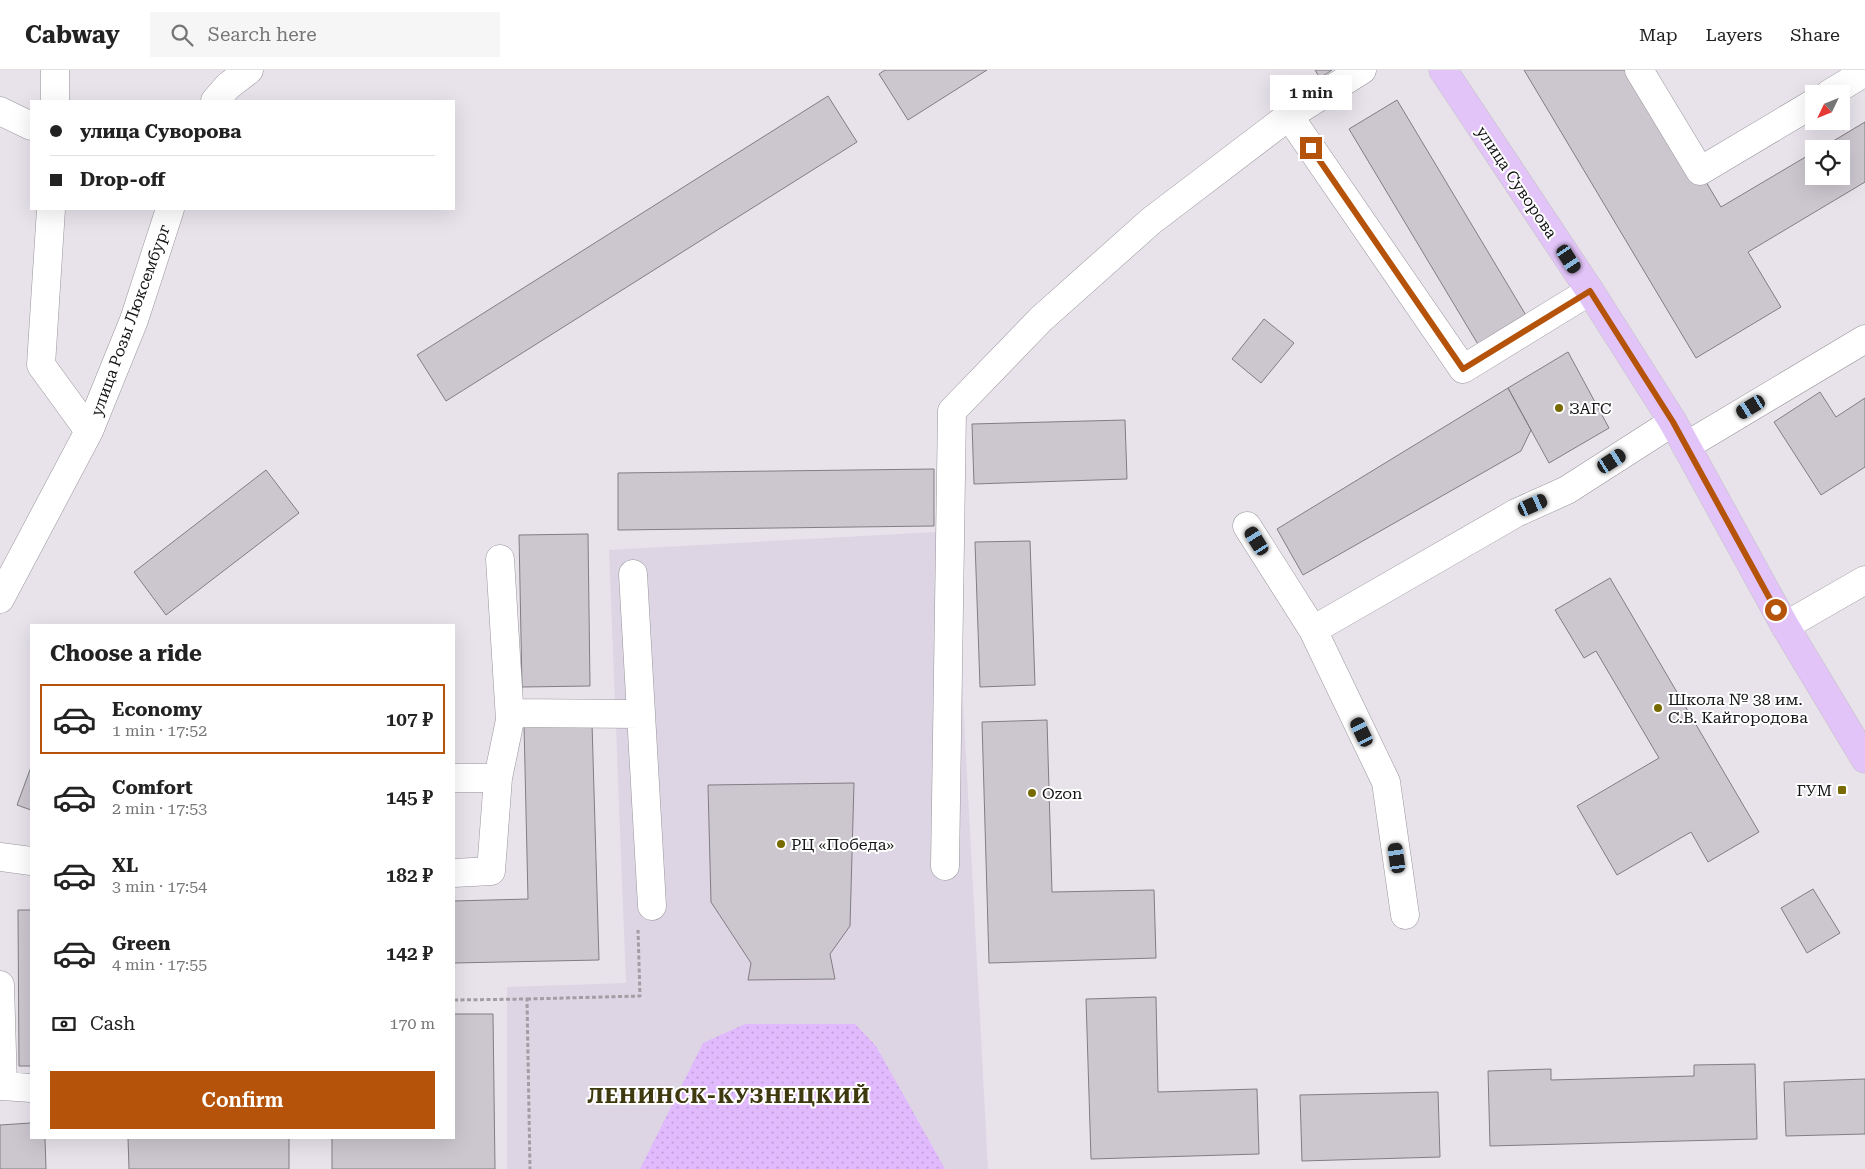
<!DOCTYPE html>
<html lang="en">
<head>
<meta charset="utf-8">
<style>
  :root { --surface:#fff; --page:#f6f6f6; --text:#222; --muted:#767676; --line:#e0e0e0; --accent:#b45309 }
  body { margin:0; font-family:"Roboto Serif",serif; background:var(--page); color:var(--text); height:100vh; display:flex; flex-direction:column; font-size:19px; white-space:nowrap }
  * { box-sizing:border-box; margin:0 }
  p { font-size:16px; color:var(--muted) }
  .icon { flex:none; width:28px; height:28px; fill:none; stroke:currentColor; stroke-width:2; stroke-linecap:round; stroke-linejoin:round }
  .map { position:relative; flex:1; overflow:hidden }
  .side { position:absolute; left:30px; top:554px; width:425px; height:515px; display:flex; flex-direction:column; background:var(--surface); border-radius:0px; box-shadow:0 5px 20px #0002 }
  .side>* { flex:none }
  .hud { position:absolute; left:30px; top:30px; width:425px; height:110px; border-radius:0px; box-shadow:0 5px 20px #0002; display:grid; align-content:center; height:110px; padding:0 20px; background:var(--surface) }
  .needle { width:32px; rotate:227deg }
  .controls { position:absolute; left:1805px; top:15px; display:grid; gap:10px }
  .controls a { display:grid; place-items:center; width:45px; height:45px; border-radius:0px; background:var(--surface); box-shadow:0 5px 20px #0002; font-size:25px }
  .end { position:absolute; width:22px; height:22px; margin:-11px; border:6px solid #b45309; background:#fff; box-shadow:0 0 0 2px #fff }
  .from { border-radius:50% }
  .bubble { position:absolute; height:35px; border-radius:0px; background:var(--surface); box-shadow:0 5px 20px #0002; font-size:16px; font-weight:600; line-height:35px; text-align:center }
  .car { position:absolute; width:15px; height:30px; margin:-15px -8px; border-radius:6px; box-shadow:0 0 4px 1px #0007; background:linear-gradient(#222 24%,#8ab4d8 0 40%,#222 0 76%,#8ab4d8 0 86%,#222 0) }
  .hud b { display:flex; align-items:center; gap:18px; height:48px; font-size:19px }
  .hud b+b { border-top:1px solid var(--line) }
  .hud i { width:12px; height:12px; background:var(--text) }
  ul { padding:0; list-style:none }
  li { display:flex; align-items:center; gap:15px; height:70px; margin:0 10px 8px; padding:0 10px; border:2px solid transparent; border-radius:0px }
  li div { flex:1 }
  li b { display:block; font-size:19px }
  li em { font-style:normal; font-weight:600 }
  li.active { border-color:var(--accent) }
  li>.icon { width:45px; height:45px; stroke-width:1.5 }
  h2 { padding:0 20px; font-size:22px; line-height:60px }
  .pay { display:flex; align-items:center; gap:12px; height:55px; padding:0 20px; font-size:19px }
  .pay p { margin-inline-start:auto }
  .button { display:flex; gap:10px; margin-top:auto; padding:10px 20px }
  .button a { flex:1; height:58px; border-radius:0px; background:var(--accent); color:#fff; font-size:20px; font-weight:600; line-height:58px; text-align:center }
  header { display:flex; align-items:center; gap:30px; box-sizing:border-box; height:70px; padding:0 25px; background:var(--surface); border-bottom:1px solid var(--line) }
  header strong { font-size:24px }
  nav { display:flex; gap:28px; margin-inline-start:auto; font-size:18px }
  .search { width:350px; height:45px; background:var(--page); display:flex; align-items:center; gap:12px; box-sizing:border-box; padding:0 18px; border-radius:0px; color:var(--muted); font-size:19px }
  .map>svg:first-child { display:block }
  .built { fill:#ddd5e4 }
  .grass { fill:url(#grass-dots) }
  .building { fill:#ccc7cf; stroke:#817d84 }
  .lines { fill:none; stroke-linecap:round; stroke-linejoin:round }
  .minor-casing { stroke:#99959c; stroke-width:29 }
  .major-casing { stroke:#c2c2c3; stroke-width:29 }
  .path { stroke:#a29ea4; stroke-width:3; stroke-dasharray:4 2.5; stroke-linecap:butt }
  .minor { stroke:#fff; stroke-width:28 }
  .major { stroke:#e2c4f8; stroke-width:28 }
  .route { stroke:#b45309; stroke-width:6 }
  .poi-dot { fill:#776a01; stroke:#fff; stroke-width:2 }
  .labels { text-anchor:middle; stroke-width:4; stroke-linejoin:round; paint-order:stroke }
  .street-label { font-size:16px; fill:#151417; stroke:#fff }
  .poi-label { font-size:16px; fill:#151417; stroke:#fff; text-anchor:start }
  .district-label { font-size:21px; font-weight:bold; letter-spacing:1px; fill:#3f390f; stroke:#fff }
</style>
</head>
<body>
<header>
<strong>Cabway</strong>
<div class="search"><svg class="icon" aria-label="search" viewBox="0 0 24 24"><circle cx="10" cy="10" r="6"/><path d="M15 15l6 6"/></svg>Search here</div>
<nav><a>Map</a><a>Layers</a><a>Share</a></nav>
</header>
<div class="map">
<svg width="1865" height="1099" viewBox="0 0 1865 1099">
  <defs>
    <pattern id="grass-dots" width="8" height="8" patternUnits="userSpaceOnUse" patternTransform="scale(1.25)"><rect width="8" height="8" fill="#e1bafe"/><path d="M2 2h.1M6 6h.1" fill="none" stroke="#c09fd9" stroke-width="1.8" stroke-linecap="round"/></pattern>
  </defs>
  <rect width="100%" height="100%" fill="#e8e3eb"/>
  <path class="built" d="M 954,461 L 988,1099 L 507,1099 L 507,917 L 626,913 L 609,480 Z"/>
  <path class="grass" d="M 745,954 L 855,954 L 876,976 L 945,1099 L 640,1099 L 703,973 Z"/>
  <path class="building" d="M 885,0 L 987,0 L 908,50 L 879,4 Z
    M 1315,0 L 1332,0 L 1320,8 Z
    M 1524,0 L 1639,0 L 1721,137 L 1814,82 L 1814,106 L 1841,106 L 1841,79 L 1820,79 L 1865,52 L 1865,112 L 1748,182 L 1781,237 L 1696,288 Z
    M 828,26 L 857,72 L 446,331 L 417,285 Z
    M 1397,30 L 1527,247 L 1479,276 L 1349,59 Z
    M 1264,249 L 1294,273 L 1261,313 L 1232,289 Z
    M 1568,282 L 1609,358 L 1549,393 L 1508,318 Z
    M 1508,318 L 1531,360 L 1521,381 L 1303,505 L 1277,459 Z
    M 1820,322 L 1836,347 L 1865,328 L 1865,397 L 1821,425 L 1774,352 Z
    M 1125,350 L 1127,409 L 974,414 L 972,354 Z
    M 934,399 L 934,456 L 618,460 L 618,403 Z
    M 266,400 L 299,443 L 166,545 L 134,502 Z
    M 588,464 L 590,616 L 522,617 L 519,465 Z
    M 1030,471 L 1035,615 L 980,617 L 975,472 Z
    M 1610,508 L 1759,762 L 1708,792 L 1691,762 L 1617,805 L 1577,736 L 1659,688 L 1596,581 L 1584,588 L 1555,540 Z
    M 1047,650 L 1052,822 L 1154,820 L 1156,888 L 989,893 L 982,652 Z
    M 592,653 L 599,890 L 454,893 L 454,831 L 528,829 L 524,654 Z
    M 31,697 L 31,740 L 17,735 Z
    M 854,713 L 850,856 L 830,884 L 835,909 L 748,910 L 751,893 L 711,832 L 708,715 Z
    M 1813,819 L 1840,863 L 1807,883 L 1781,838 Z
    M 18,840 L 31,840 L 31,996 L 19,996 Z
    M 1156,927 L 1158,1022 L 1257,1019 L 1259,1084 L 1091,1089 L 1086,929 Z
    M 454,944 L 493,944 L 495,1099 L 332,1099 L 332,1068 L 454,1068 Z
    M 1755,994 L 1757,1069 L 1490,1076 L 1488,1001 L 1551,999 L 1551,1010 L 1694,1006 L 1694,995 Z
    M 1865,1009 L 1865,1064 L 1786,1066 L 1784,1012 Z
    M 1438,1022 L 1440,1087 L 1302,1091 L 1300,1025 Z
    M 31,1053 L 31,1068 L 45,1068 L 46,1099 L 0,1099 L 0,1055 Z
    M 128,1068 L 289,1068 L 289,1099 L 129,1099 Z"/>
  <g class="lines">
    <defs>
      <path id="minor" d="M 55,0 L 55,31
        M 1639,0 L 1700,101 L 1814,33
        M 1829,24 L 1865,2
        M 215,31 L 228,16 L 249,0
        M 0,41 L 31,56
        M 1289,46 L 1463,299 L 1590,221
        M 51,139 L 41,295 L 89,361
        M 1686,376 L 1865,269
        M 1247,456 L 1313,560 L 1386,712 L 1405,845
        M 633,504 L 652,836
        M 0,529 L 89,361 L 134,250 L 170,139
        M 1785,556 L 1865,510
        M 1313,560 L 1516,443 L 1567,420 L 1673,352
        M 510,643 L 641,644
        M 454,708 L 498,708 L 491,801 L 454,803
        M 498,708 L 510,650 L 500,489
        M 0,787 L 31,791
        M 945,796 L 952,341 L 1041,249 L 1151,151 L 1289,46 L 1362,0
        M 0,915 L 3,1016 L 31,1018"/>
      <path id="major" d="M 1443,0 L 1590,221 L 1673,352 L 1785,556 L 1865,689"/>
    </defs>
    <use href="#minor" class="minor-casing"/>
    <use href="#major" class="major-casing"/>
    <path class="path" d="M 527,929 L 640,926 L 638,860
      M 454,930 L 527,929 L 530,1099"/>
    <use href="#minor" class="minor"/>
    <use href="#major" class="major"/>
  </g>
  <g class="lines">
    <path class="route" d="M 1311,78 L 1463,299 L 1590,221 L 1673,352 L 1776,540"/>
  </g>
  <g class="poi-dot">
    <circle cx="1559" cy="338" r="5"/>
    <circle cx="1658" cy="638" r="5"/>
    <rect x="1837" y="715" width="10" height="10" rx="2.5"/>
    <circle cx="1032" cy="723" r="5"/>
    <circle cx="781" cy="774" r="5"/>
  </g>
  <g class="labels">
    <g class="street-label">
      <text transform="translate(1517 112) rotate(56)" y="6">улица Суворова</text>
      <text transform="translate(130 250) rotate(-70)" y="6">улица Розы Люксембург</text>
    </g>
    <g class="poi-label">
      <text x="1569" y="344">ЗАГС</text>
      <text x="1668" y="635">Школа № 38 им.<tspan x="1668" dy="18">С.В. Кайгородова</tspan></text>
      <text x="1832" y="726" text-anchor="end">ГУМ</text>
      <text x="1042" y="729">Ozon</text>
      <text x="791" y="780">РЦ «Победа»</text>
    </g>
    <g class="district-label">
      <text x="729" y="1033">ЛЕНИНСК-КУЗНЕЦКИЙ</text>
    </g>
  </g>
</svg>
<div class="controls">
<a><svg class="needle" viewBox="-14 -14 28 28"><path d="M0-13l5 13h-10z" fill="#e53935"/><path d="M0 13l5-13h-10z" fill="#767676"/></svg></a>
<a><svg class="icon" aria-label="locate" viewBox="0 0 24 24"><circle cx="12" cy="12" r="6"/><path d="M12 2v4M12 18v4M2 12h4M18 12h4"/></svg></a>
</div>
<i class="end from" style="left:1776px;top:540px"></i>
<i class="end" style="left:1311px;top:78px"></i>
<div class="bubble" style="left:1270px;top:5px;width:82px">1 min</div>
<i class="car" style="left:1569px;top:189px;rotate:147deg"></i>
<i class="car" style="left:1751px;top:337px;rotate:239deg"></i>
<i class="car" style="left:1612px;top:391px;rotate:57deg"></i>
<i class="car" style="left:1533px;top:435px;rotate:66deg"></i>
<i class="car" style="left:1257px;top:471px;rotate:328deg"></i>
<i class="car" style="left:1362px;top:662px;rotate:334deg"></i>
<i class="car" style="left:1397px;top:788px;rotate:352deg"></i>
<div class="hud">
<b><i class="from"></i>улица Суворова</b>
<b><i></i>Drop-off</b>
</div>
<section class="side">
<h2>Choose a ride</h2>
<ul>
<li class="active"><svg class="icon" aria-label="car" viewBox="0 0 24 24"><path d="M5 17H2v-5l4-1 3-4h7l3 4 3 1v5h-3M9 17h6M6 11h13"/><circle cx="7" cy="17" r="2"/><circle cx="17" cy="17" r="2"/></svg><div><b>Economy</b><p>1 min · 17:52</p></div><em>107 ₽</em></li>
<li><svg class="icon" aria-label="car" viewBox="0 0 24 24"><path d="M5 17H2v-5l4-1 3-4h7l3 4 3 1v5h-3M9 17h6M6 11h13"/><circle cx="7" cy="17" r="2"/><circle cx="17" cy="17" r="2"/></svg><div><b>Comfort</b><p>2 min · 17:53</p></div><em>145 ₽</em></li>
<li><svg class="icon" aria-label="car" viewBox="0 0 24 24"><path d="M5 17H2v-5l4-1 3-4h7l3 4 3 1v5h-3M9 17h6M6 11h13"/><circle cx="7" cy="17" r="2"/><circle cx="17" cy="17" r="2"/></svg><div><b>XL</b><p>3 min · 17:54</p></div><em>182 ₽</em></li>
<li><svg class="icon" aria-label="car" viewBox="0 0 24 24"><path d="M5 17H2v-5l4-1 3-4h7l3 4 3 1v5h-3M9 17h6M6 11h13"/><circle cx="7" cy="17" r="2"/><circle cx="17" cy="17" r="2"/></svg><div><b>Green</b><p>4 min · 17:55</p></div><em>142 ₽</em></li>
</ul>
<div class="pay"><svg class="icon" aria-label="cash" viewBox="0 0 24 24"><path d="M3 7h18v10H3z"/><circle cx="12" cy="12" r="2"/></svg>Cash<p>170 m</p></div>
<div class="button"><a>Confirm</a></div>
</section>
</div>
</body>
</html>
